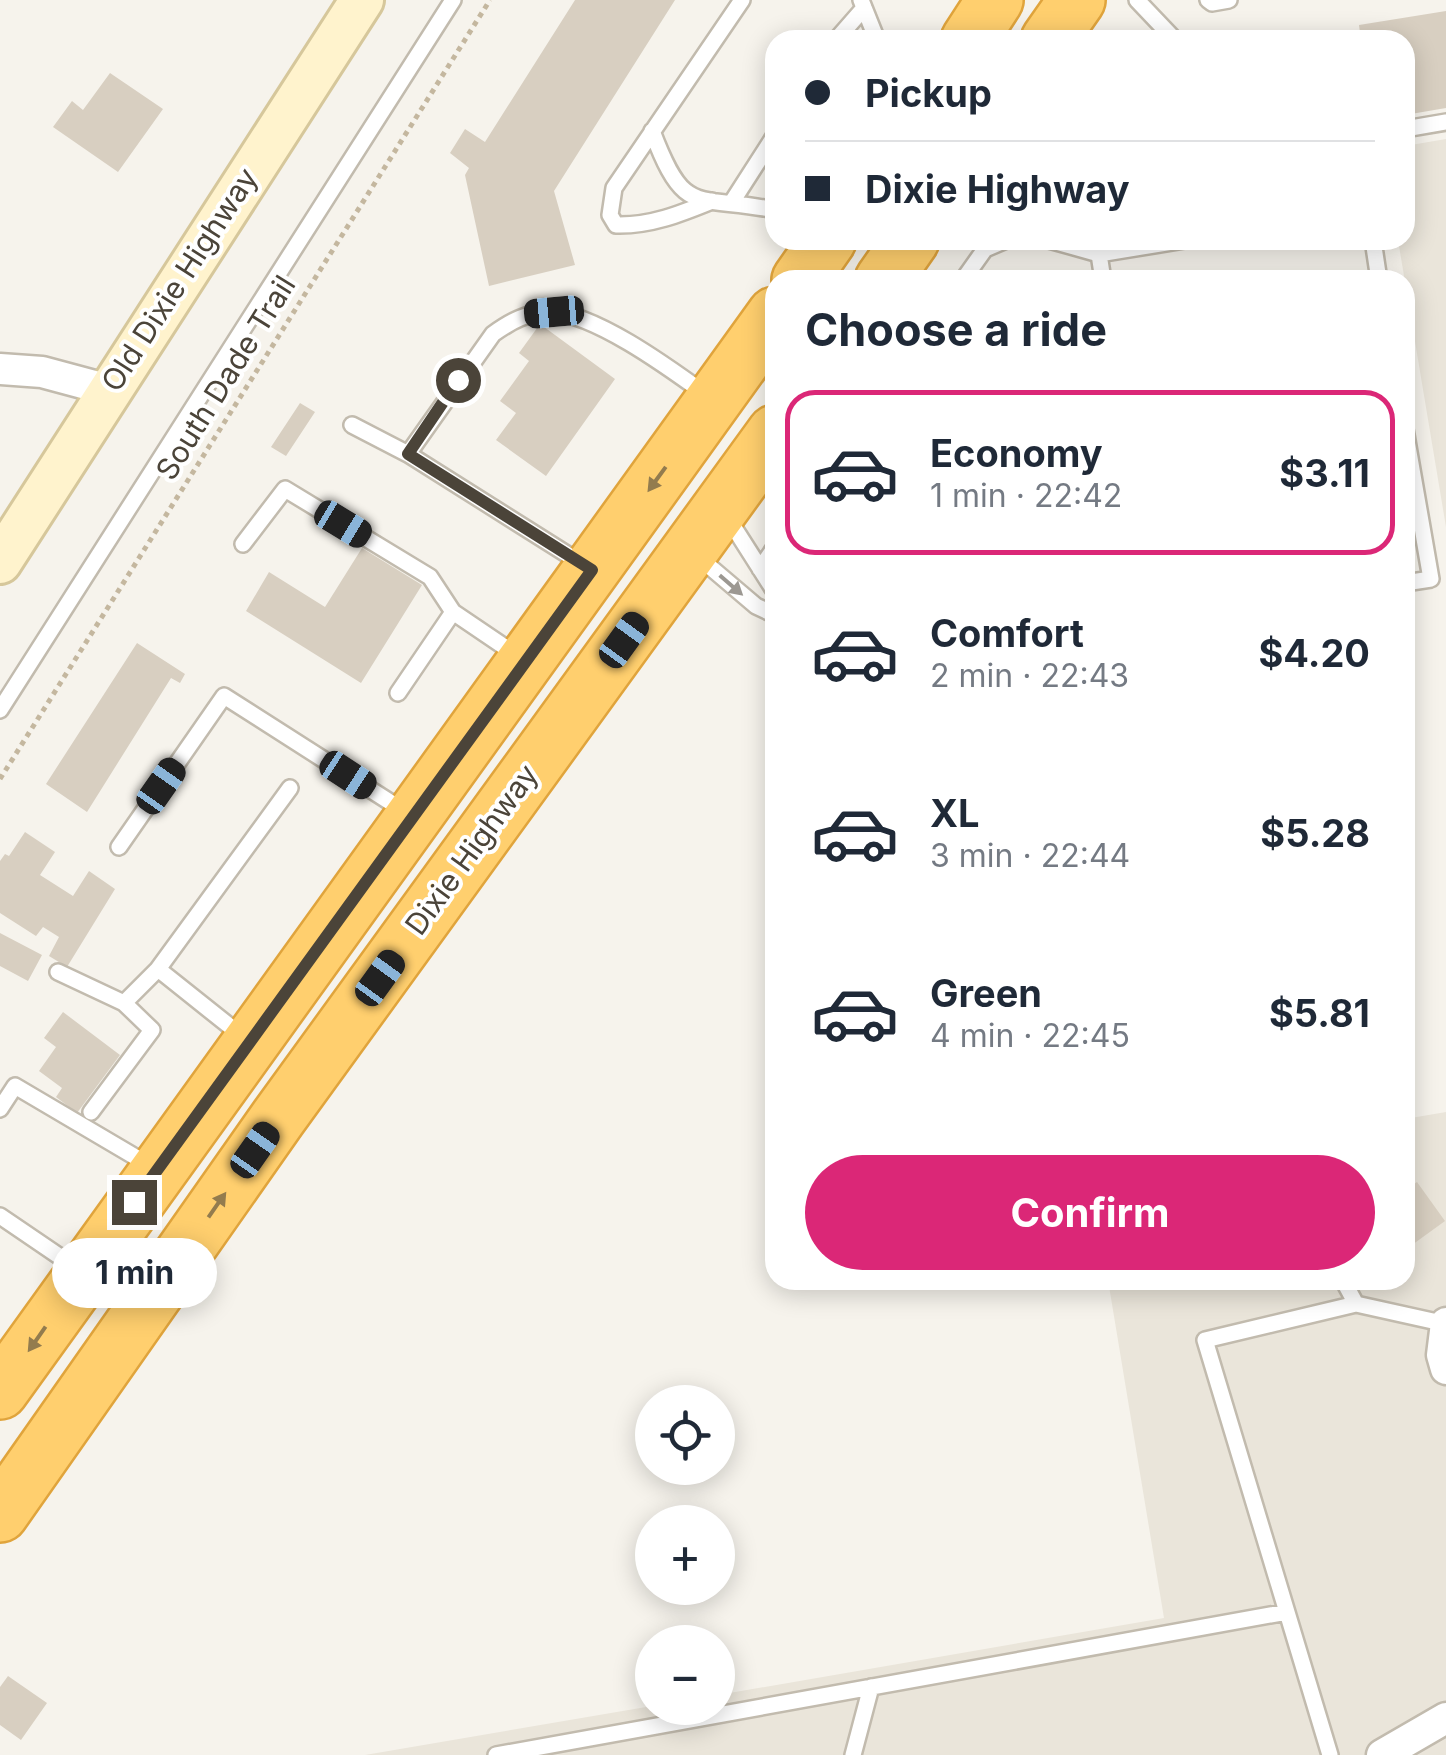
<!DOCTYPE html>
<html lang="en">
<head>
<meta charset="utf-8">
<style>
  :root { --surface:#fff; --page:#f6f6f7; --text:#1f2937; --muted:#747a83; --line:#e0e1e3; --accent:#db2777 }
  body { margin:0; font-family:Inter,sans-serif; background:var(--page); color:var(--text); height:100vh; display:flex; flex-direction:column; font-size:38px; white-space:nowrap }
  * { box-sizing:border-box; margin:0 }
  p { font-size:32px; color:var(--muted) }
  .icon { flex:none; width:55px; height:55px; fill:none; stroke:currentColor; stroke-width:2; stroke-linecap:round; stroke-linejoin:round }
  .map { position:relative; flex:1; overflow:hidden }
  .panel { position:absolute; left:765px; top:270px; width:650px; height:1020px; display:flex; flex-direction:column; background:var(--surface); border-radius:30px; box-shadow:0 5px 25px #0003 }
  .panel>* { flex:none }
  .hud { position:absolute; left:765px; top:30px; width:650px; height:220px; border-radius:30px; box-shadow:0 5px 25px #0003; display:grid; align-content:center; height:220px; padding:0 40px; background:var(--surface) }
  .buttons { position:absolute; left:635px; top:1385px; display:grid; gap:20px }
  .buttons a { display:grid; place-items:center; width:100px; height:100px; border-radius:50%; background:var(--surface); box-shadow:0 5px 25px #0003; font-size:50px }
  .end { position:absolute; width:45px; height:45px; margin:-22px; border:12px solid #4b4439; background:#fff; box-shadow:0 0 0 5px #fff }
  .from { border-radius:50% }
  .bubble { position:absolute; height:70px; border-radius:35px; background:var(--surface); box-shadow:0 5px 25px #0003; font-size:32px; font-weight:700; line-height:70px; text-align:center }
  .car { position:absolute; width:30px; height:60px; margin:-30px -15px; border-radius:12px; box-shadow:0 0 8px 2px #0007; background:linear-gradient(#222 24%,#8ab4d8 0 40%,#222 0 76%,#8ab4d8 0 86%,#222 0) }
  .hud b { display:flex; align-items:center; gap:35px; height:95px; font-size:38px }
  .hud b+b { border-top:2px solid var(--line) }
  .hud i { width:25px; height:25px; background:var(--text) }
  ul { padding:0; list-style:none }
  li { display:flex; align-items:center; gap:30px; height:165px; margin:0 20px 15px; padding:0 20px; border:5px solid transparent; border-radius:30px }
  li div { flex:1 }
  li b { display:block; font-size:38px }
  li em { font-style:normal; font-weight:700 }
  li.current { border-color:var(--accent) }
  li>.icon { width:90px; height:90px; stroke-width:1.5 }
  h2 { padding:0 40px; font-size:45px; line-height:120px }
  .action { display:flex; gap:20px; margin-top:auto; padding:20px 40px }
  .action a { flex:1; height:115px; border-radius:60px; background:var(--accent); color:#fff; font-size:40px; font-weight:700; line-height:115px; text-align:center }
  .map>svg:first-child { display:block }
  .residential { fill:#eae5da }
  .building { fill:#d8cfc1 }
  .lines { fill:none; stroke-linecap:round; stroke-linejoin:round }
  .lane-casing { stroke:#c2bbae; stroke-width:20 }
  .street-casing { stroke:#c2bbae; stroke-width:35 }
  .secondary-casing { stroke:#d6c79b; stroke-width:48 }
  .highway-casing { stroke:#e0a43c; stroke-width:60 }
  .path { stroke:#c4b79f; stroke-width:5; stroke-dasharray:5 5; stroke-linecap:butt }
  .lane { stroke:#fff; stroke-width:15 }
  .street { stroke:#fff; stroke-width:30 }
  .secondary { stroke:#fff3cd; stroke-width:42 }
  .highway { stroke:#ffcf6e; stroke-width:55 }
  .oneway { fill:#937c4e }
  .oneway2 { fill:#9c9892 }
  .route { stroke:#4b4439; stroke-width:12 }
  .labels { text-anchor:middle; stroke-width:8; stroke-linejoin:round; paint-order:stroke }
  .street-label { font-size:30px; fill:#4b4439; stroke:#fff }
</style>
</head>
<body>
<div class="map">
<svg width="1446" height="1755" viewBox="0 0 1446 1755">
  <rect width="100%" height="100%" fill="#f6f3ec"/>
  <path class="residential" d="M 1446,139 L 1446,527 L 1398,240 L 1405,240 L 1405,146 Z
    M 1446,1112 L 1446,1755 L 365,1755 L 652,1706 L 718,1708 L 718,1695 L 1164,1618 L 1108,1280 L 1405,1280 L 1405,1119 Z"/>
  <path class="building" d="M 575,0 L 675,0 L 554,191 L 575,265 L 489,286 L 465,175 L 469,168 L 450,153 L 465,129 L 485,142 Z
    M 1446,11 L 1446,108 L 1405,115 L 1405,40 L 1361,40 L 1359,25 Z
    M 110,73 L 163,109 L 118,172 L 53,127 L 72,101 L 83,110 Z
    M 540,324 L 615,379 L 546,476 L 496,440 L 516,413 L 500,401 L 529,361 L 519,353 Z
    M 300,403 L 315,412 L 286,456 L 271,447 Z
    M 362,548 L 422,585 L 361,683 L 246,611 L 269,572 L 325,607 Z
    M 137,643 L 185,674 L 180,683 L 171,678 L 87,812 L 46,784 Z
    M 25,832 L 55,852 L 40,875 L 73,896 L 89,871 L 115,889 L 67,967 L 49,956 L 59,937 L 43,927 L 36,936 L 0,913 L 0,861 L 5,854 L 9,856 Z
    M 0,933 L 42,955 L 28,981 L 0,966 Z
    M 63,1012 L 120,1055 L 77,1113 L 56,1097 L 62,1088 L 39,1071 L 56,1047 L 44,1038 Z
    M 1417,1182 L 1445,1221 L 1405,1250 L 1405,1190 Z
    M 8,1676 L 47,1703 L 21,1740 L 0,1725 L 0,1687 Z"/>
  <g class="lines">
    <defs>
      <path id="lane" d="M 861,0 L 877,40
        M 1137,0 L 1175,40
        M 1208,0 L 1212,3 L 1229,0
        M 836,40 L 864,8
        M 1405,129 L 1446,122
        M 652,131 C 685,218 694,194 775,210
        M 712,201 C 680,214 650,226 616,225 L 610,215 L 614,188 L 742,0
        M 732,202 L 775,135
        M 1049,240 L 1099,254
        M 1373,240 L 1379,280
        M 963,280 L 985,249 L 1006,240
        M 1103,280 L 1099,254 L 1185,240
        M 352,425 L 408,454 L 584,565
        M 1405,429 L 1431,579 L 1405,583
        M 408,454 L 493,334 C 511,321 528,312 550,312 C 595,313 672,370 708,396
        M 726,515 L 775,592
        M 243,544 L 285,489 L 430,577 L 453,612 L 518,656
        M 696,555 L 756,606 L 775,615
        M 760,569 L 775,547
        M 398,693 L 453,612
        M 0,710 L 453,0
        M 119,847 L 224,696 L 404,811
        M 58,972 L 124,1003 L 158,969
        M 242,1036 L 158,969 L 290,788
        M 0,1109 L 15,1086 L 149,1165
        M 91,1112 L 152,1030 L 124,1003
        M 0,1216 L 75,1267
        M 1343,1280 L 1356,1304
        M 496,1755 L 1287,1612
        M 853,1755 L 871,1687
        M 1330,1755 L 1205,1340 L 1356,1304 L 1446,1324"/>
      <path id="street" d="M 0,369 L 42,372 L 109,390
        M 1446,1323 L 1442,1355 L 1446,1369
        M 1382,1755 L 1446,1718"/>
      <path id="secondary" d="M 0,562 L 362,0"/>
      <path id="highway" d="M 969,40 L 995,0
        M 1049,40 L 1077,0
        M 800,280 L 828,240
        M 883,280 L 911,240
        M 0,1391 L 775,315
        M 0,1514 L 278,1118 L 775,433"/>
    </defs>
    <use href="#lane" class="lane-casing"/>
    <use href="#street" class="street-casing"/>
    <use href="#secondary" class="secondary-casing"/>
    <use href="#highway" class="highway-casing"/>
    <path class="path" d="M 0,779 L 490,0"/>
    <use href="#lane" class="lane"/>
    <use href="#street" class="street"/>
    <use href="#secondary" class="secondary"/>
    <use href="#highway" class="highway"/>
  </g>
  <defs><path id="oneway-solid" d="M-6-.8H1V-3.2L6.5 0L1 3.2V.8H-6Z" transform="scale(2.5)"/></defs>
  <g class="oneway">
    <use href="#oneway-solid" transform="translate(657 479) rotate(126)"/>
    <use href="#oneway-solid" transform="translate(217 1205) rotate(-55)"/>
    <use href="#oneway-solid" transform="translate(37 1339) rotate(125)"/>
  </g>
  <use class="oneway2" href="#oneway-solid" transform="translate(731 585) rotate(41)"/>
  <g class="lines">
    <path class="route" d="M 134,1202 L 592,570 L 408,454 L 458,380"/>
  </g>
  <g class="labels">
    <g class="street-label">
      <text transform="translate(180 280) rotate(-57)" y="10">Old Dixie Highway</text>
      <text transform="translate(226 378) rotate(-58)" y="10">South Dade Trail</text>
      <text transform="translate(472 850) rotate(-54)" y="10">Dixie Highway</text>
    </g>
  </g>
</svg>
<div class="buttons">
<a><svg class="icon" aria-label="locate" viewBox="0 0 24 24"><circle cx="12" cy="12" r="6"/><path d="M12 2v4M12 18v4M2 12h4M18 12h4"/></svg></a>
<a>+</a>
<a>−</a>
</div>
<i class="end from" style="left:458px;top:380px"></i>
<i class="end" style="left:134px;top:1202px"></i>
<div class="bubble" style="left:52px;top:1238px;width:165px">1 min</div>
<i class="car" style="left:554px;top:312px;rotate:265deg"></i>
<i class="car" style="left:343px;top:524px;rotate:121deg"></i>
<i class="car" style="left:624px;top:640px;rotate:36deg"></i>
<i class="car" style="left:348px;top:775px;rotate:123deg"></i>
<i class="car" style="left:161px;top:786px;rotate:35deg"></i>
<i class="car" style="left:380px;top:978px;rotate:36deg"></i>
<i class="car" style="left:255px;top:1150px;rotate:35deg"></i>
<div class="hud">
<b><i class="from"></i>Pickup</b>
<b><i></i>Dixie Highway</b>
</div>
<section class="panel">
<h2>Choose a ride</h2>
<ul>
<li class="current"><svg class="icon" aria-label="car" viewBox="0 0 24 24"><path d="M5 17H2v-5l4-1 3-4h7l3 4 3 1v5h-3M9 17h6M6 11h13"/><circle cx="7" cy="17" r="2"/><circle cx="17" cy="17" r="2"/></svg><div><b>Economy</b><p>1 min · 22:42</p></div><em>$3.11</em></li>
<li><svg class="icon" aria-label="car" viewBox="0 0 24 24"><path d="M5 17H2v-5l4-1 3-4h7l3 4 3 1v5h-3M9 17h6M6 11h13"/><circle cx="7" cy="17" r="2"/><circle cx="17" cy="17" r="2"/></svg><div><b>Comfort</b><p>2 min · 22:43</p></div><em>$4.20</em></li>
<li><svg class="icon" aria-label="car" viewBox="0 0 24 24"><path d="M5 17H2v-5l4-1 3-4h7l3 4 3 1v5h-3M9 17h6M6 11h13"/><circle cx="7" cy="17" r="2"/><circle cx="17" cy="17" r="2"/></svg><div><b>XL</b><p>3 min · 22:44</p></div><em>$5.28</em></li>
<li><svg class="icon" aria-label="car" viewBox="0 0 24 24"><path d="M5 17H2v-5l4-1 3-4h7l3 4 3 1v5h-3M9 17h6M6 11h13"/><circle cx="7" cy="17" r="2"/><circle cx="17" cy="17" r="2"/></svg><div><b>Green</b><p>4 min · 22:45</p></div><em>$5.81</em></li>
</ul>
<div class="action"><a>Confirm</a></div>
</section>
</div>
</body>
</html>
